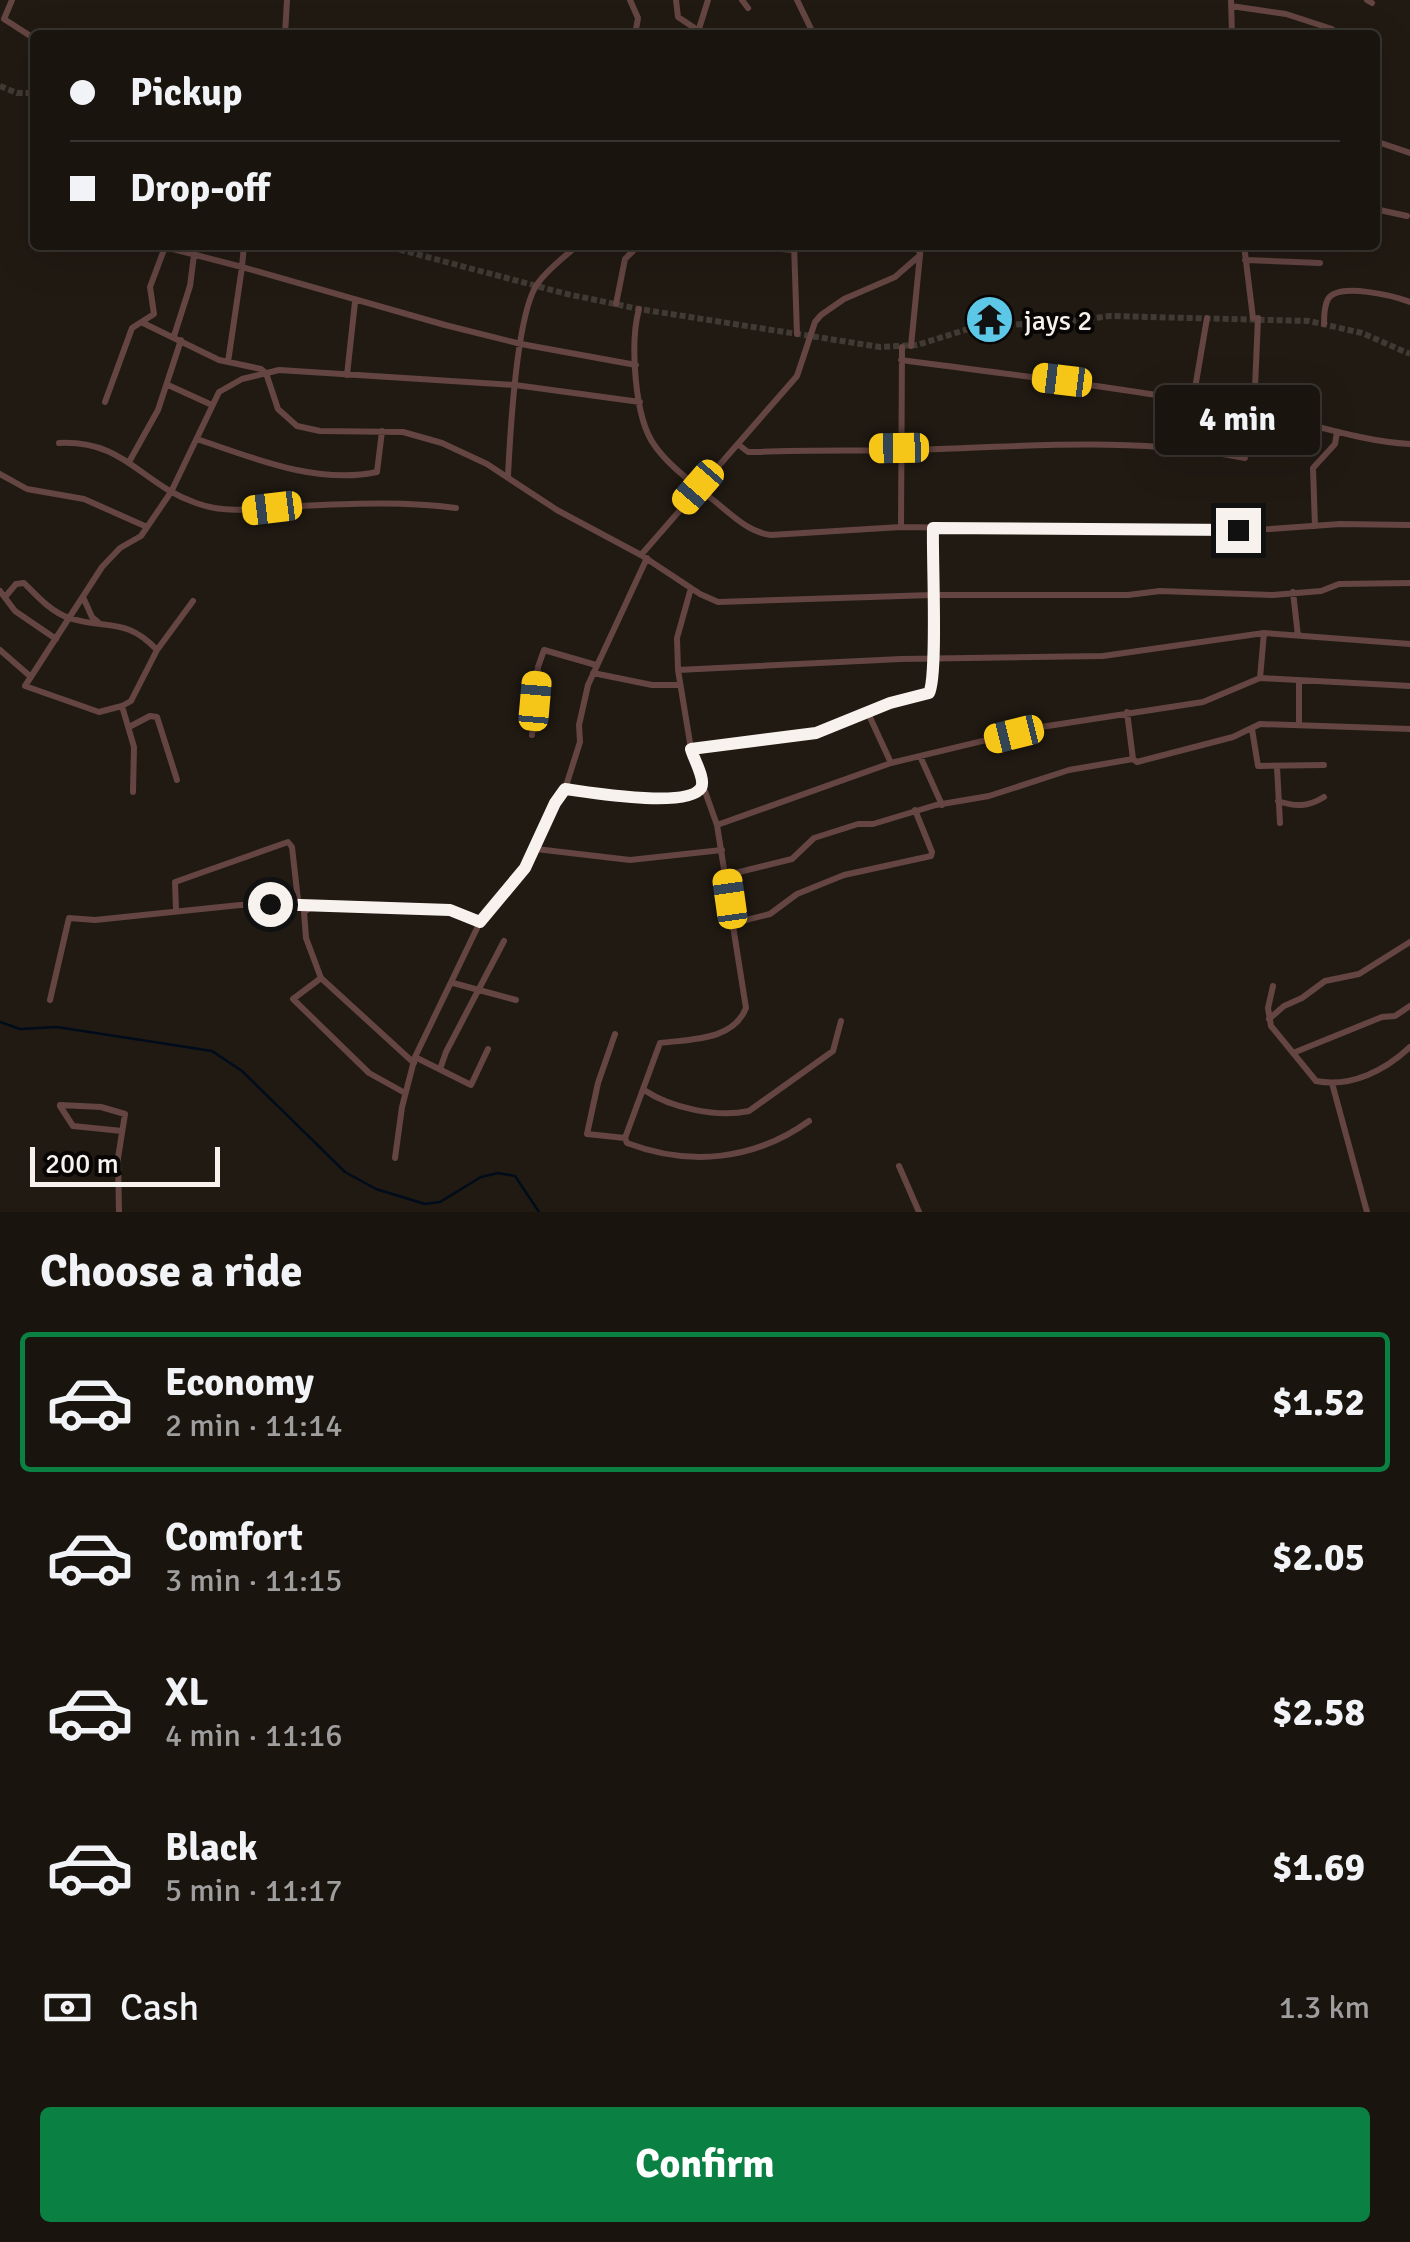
<!DOCTYPE html>
<html lang="en">
<head>
<meta charset="utf-8">
<style>
  :root { --surface:#19140e; --page:#26211c; --text:#f1f3f6; --muted:#9f9e9e; --line:#37332e; --accent:#0b8043 }
  body { margin:0; font-family:Signika,sans-serif; background:var(--page); color:var(--text); height:100vh; display:flex; flex-direction:column; font-size:38px; white-space:nowrap }
  * { box-sizing:border-box; margin:0 }
  p { font-size:32px; color:var(--muted) }
  .icon { flex:none; width:55px; height:55px; fill:none; stroke:currentColor; stroke-width:2; stroke-linecap:round; stroke-linejoin:round }
  .map { position:relative; height:1212px; overflow:hidden }
  .panel { display:flex; flex-direction:column; background:var(--surface); flex:1 }
  .panel>* { flex:none }
  .top-card { position:absolute; left:30px; top:30px; width:1350px; height:220px; border-radius:10px; box-shadow:0 10px 40px #0002,0 0 0 2px var(--line); display:grid; align-content:center; height:220px; padding:0 40px; background:var(--surface) }
  .scale { position:absolute; left:30px; bottom:25px; width:190px; box-sizing:border-box; padding-left:10px; border:5px solid #f7f2ed; border-top:0; font-size:28px; line-height:35px; white-space:nowrap; color:#f7f2ed; -webkit-text-stroke:8px #080604; paint-order:stroke }
  .end { position:absolute; width:45px; height:45px; margin:-22px; border:12px solid #f7f2ed; background:#111; box-shadow:0 0 0 5px #111 }
  .from { border-radius:50% }
  .bubble { position:absolute; height:70px; border-radius:10px; background:var(--surface); box-shadow:0 10px 40px #0002,0 0 0 2px var(--line); font-size:32px; font-weight:700; line-height:70px; text-align:center }
  .car { position:absolute; width:30px; height:60px; margin:-30px -15px; border-radius:12px; box-shadow:0 0 8px 2px #0007; background:linear-gradient(#f5c518 24%,#345 0 40%,#f5c518 0 76%,#345 0 86%,#f5c518 0) }
  .top-card b { display:flex; align-items:center; gap:35px; height:95px; font-size:38px }
  .top-card b+b { border-top:2px solid var(--line) }
  .top-card i { width:25px; height:25px; background:var(--text) }
  ul { padding:0; list-style:none }
  li { display:flex; align-items:center; gap:30px; height:140px; margin:0 20px 15px; padding:0 20px; border:5px solid transparent; border-radius:10px }
  li div { flex:1 }
  li b { display:block; font-size:38px }
  li em { font-style:normal; font-weight:700 }
  li.current { border-color:var(--accent) }
  li>.icon { width:90px; height:90px; stroke-width:1.5 }
  h2 { padding:0 40px; font-size:45px; line-height:120px }
  .pay { display:flex; align-items:center; gap:25px; height:110px; padding:0 40px; font-size:38px }
  .pay p { margin-inline-start:auto }
  .primary-button { display:flex; gap:20px; margin-top:auto; padding:20px 40px }
  .primary-button a { flex:1; height:115px; border-radius:10px; background:var(--accent); color:#fff; font-size:40px; font-weight:700; line-height:115px; text-align:center }
  .map>svg:first-child { display:block }
  .lines { fill:none; stroke-linecap:round; stroke-linejoin:round }
  .stream { stroke:#010c1b; stroke-width:2.5 }
  .minor-tunnel { stroke:#413a34; stroke-width:6; stroke-dasharray:6 3; stroke-linecap:butt }
  .minor { stroke:#644542; stroke-width:6 }
  .route { stroke:#f7f2ed; stroke-width:12 }
  .labels { text-anchor:middle; stroke-width:8; stroke-linejoin:round; paint-order:stroke }
  .poi-label { font-size:28px; fill:#f7f2ed; stroke:#080604; text-anchor:start }
</style>
</head>
<body>
<div class="map">
<svg width="1410" height="1212" viewBox="0 0 1410 1212">
  <rect width="100%" height="100%" fill="#211a13"/>
  <g class="lines">
    <path class="stream" d="M 0,1022 L 20,1029 L 57,1027 L 212,1051 L 242,1071 L 345,1172 L 376,1189 L 425,1204 L 440,1202 L 481,1177 L 498,1173 L 515,1176 L 539,1212"/>
    <path class="minor-tunnel" d="M 0,86 L 17,93 L 35,93
      M 382,245 L 567,294 L 639,309 L 880,347 L 917,345 L 978,326 L 1054,323 L 1110,316 L 1309,321 L 1362,333 L 1410,354"/>
    <path class="minor" d="M 12,0 L 4,19 L 35,39
      M 630,0 L 638,18 L 635,35
      M 676,0 L 678,17 L 699,31
      M 742,0 L 748,8
      M 797,0 L 814,35
      M 1231,0 L 1232,35
      M 1367,0 L 1372,3
      M 1231,6 L 1286,14 L 1332,29
      M 698,32 L 708,0
      M 285,35 L 287,0
      M 1375,141 L 1410,153
      M 1375,209 L 1407,216
      M 244,245 L 242,267 L 445,325 L 521,344 L 636,365
      M 731,245 L 794,250
      M 794,245 L 797,334
      M 912,245 L 920,252
      M 1244,245 L 1253,318
      M 1245,260 L 1320,263
      M 616,304 L 625,259 L 639,245
      M 639,309 C 630,342 634,418 655,446 C 669,466 693,483 712,499 C 730,513 747,532 771,535 L 901,527 L 1175,531 L 1270,529 L 1340,524 L 1410,525
      M 143,323 L 219,360 L 261,369 L 266,373 L 278,409 L 297,426 L 320,431 L 403,432 L 442,443 L 487,464 L 557,510 L 641,555 L 700,594 L 718,602 L 932,595 L 1128,595 L 1160,591 L 1273,595 L 1321,591 L 1339,584 L 1410,583
      M 1324,324 C 1324,316 1324,306 1328,299 C 1339,282 1394,296 1410,302
      M 174,336 L 190,286 L 194,255
      M 911,346 L 921,245
      M 901,360 C 1018,375 1136,390 1252,411 C 1305,421 1356,441 1410,444
      M 347,375 L 355,302
      M 168,385 L 212,405
      M 105,402 L 132,328 L 154,314 L 150,287 L 165,247 L 242,267 L 228,362
      M 1254,411 L 1258,318
      M 197,439 C 253,458 317,485 377,472 L 382,431
      M 59,443 C 125,440 141,484 196,503 C 229,515 261,508 295,506 C 349,504 402,501 456,508
      M 739,445 L 748,452 L 756,452 C 818,449 879,452 940,449 C 1042,445 1145,438 1245,458
      M 1185,447 L 1207,318
      M 129,462 L 158,410 L 181,340
      M 0,474 L 27,489 L 84,499 L 147,527
      M 508,476 C 510,436 516,312 538,283 C 548,269 564,257 578,245
      M 1315,526 L 1313,468 L 1335,444 L 1337,432
      M 901,527 L 902,347
      M 641,555 L 797,376 L 815,322 L 821,315 L 844,299 L 895,277 L 919,256
      M 0,591 L 15,611 L 56,639
      M 1293,592 L 1298,636
      M 5,597 L 16,584 L 24,583 C 37,596 51,612 69,618 C 107,630 126,617 157,650
      M 83,597 L 92,617 L 99,623
      M 193,601 L 157,650 L 131,701 L 122,706 L 99,712 L 25,686 L 102,567 L 120,548 L 141,536 L 171,492 L 219,392 L 242,379 L 279,370 L 515,385 L 640,402
      M 1264,633 L 1260,678 L 1410,686
      M 0,650 L 31,677
      M 678,670 L 901,659 L 1103,656 L 1264,633 L 1410,644
      M 593,673 L 652,685 L 680,685
      M 122,706 L 134,747 L 133,792
      M 1127,712 L 1133,759 L 1137,762 L 1233,737 L 1260,724 L 1410,729
      M 868,713 L 891,763
      M 1299,724 L 1299,681
      M 129,727 L 150,716 L 157,717 L 177,780
      M 1252,729 L 1258,766 L 1324,765
      M 532,735 L 538,667 L 544,650 L 596,665
      M 691,749 L 816,733 L 890,703 L 929,693 C 938,676 932,557 933,528
      M 920,756 L 942,805
      M 1277,767 L 1280,823
      M 565,789 L 644,798 L 692,794 L 702,782
      M 1278,801 C 1296,807 1308,807 1324,797
      M 717,825 L 891,763 L 1041,727 L 1203,702 L 1260,678
      M 536,849 L 630,860 L 722,850
      M 727,875 L 792,859 L 814,838 L 858,824 L 873,824 L 936,805 L 989,796 L 1069,770 L 1133,759
      M 310,908 L 304,912 L 306,938 L 321,978 L 414,1063
      M 176,910 L 175,882 L 288,842 L 292,847 L 298,900 L 304,906 L 450,911 L 480,922
      M 734,923 L 770,914 L 797,894 L 844,875 L 931,856 L 932,852 L 915,810
      M 321,978 L 293,999 L 369,1073 L 405,1093
      M 453,983 L 516,1000
      M 1273,986 L 1268,1008 L 1271,1026 L 1316,1081 C 1351,1088 1386,1070 1410,1047
      M 50,1000 L 69,918 L 95,920 L 240,905 L 300,904
      M 1269,1019 L 1284,1006 L 1302,998 L 1325,981 L 1359,974 L 1410,942
      M 615,1034 L 598,1083 L 587,1134 L 625,1138 L 627,1143 C 690,1167 755,1160 809,1121
      M 1293,1053 L 1382,1017 L 1395,1016 L 1410,1006
      M 415,1057 L 471,1085 L 488,1049
      M 440,1069 L 446,1052 L 504,941
      M 1332,1083 L 1367,1212
      M 644,1090 C 671,1108 717,1118 749,1111 L 833,1051 L 841,1021
      M 60,1105 L 101,1107 L 125,1114 L 118,1158 L 119,1212
      M 60,1106 L 73,1126 L 122,1131
      M 625,1138 L 660,1043 C 690,1039 733,1041 746,1008 L 717,825 L 692,755 L 678,670 L 677,638 L 691,588
      M 395,1158 L 402,1107 L 415,1057 L 480,922 L 525,868 L 536,849 L 555,803 L 565,789 L 580,742 L 579,725 L 588,685 L 647,558
      M 899,1166 L 919,1212"/>
  </g>
  <g class="lines">
    <path class="route" d="M 270,904 L 450,910 L 480,922 L 525,868 L 555,803 L 565,789 C 588,792 687,809 701,788 C 706,779 693,758 691,749 L 816,733 L 890,703 L 929,693 C 938,676 932,557 933,528 L 1238,530"/>
  </g>
  <defs>
    <symbol id="temple-disc" viewBox="-11 -11 22 22"><circle r="9.5" fill="#5dc7e8" stroke="#080604"/><path d="M0-6L5-2H3V0L6.5 2.5H4V6H1.5V3h-3V6H-4V2.5H-6.5L-3 0V-2H-5Z" fill="#111"/></symbol>
  </defs>
  <g fill-rule="evenodd">
    <use href="#temple-disc" x="962" y="292" width="55" height="55"/>
  </g>
  <g class="labels">
    <g class="poi-label">
      <text x="1024" y="330">jays 2</text>
    </g>
  </g>
</svg>
<div class="scale">200 m</div>
<i class="end from" style="left:270px;top:904px"></i>
<i class="end" style="left:1238px;top:530px"></i>
<div class="bubble" style="left:1155px;top:385px;width:165px">4 min</div>
<i class="car" style="left:1062px;top:380px;rotate:277deg"></i>
<i class="car" style="left:899px;top:448px;rotate:269deg"></i>
<i class="car" style="left:698px;top:487px;rotate:221deg"></i>
<i class="car" style="left:272px;top:508px;rotate:263deg"></i>
<i class="car" style="left:535px;top:701px;rotate:5deg"></i>
<i class="car" style="left:1014px;top:734px;rotate:256deg"></i>
<i class="car" style="left:730px;top:899px;rotate:352deg"></i>
<div class="top-card">
<b><i class="from"></i>Pickup</b>
<b><i></i>Drop-off</b>
</div>
</div>
<section class="panel">
<h2>Choose a ride</h2>
<ul>
<li class="current"><svg class="icon" aria-label="car" viewBox="0 0 24 24"><path d="M5 17H2v-5l4-1 3-4h7l3 4 3 1v5h-3M9 17h6M6 11h13"/><circle cx="7" cy="17" r="2"/><circle cx="17" cy="17" r="2"/></svg><div><b>Economy</b><p>2 min · 11:14</p></div><em>$1.52</em></li>
<li><svg class="icon" aria-label="car" viewBox="0 0 24 24"><path d="M5 17H2v-5l4-1 3-4h7l3 4 3 1v5h-3M9 17h6M6 11h13"/><circle cx="7" cy="17" r="2"/><circle cx="17" cy="17" r="2"/></svg><div><b>Comfort</b><p>3 min · 11:15</p></div><em>$2.05</em></li>
<li><svg class="icon" aria-label="car" viewBox="0 0 24 24"><path d="M5 17H2v-5l4-1 3-4h7l3 4 3 1v5h-3M9 17h6M6 11h13"/><circle cx="7" cy="17" r="2"/><circle cx="17" cy="17" r="2"/></svg><div><b>XL</b><p>4 min · 11:16</p></div><em>$2.58</em></li>
<li><svg class="icon" aria-label="car" viewBox="0 0 24 24"><path d="M5 17H2v-5l4-1 3-4h7l3 4 3 1v5h-3M9 17h6M6 11h13"/><circle cx="7" cy="17" r="2"/><circle cx="17" cy="17" r="2"/></svg><div><b>Black</b><p>5 min · 11:17</p></div><em>$1.69</em></li>
</ul>
<div class="pay"><svg class="icon" aria-label="cash" viewBox="0 0 24 24"><path d="M3 7h18v10H3z"/><circle cx="12" cy="12" r="2"/></svg>Cash<p>1.3 km</p></div>
<div class="primary-button"><a>Confirm</a></div>
</section>
</body>
</html>
